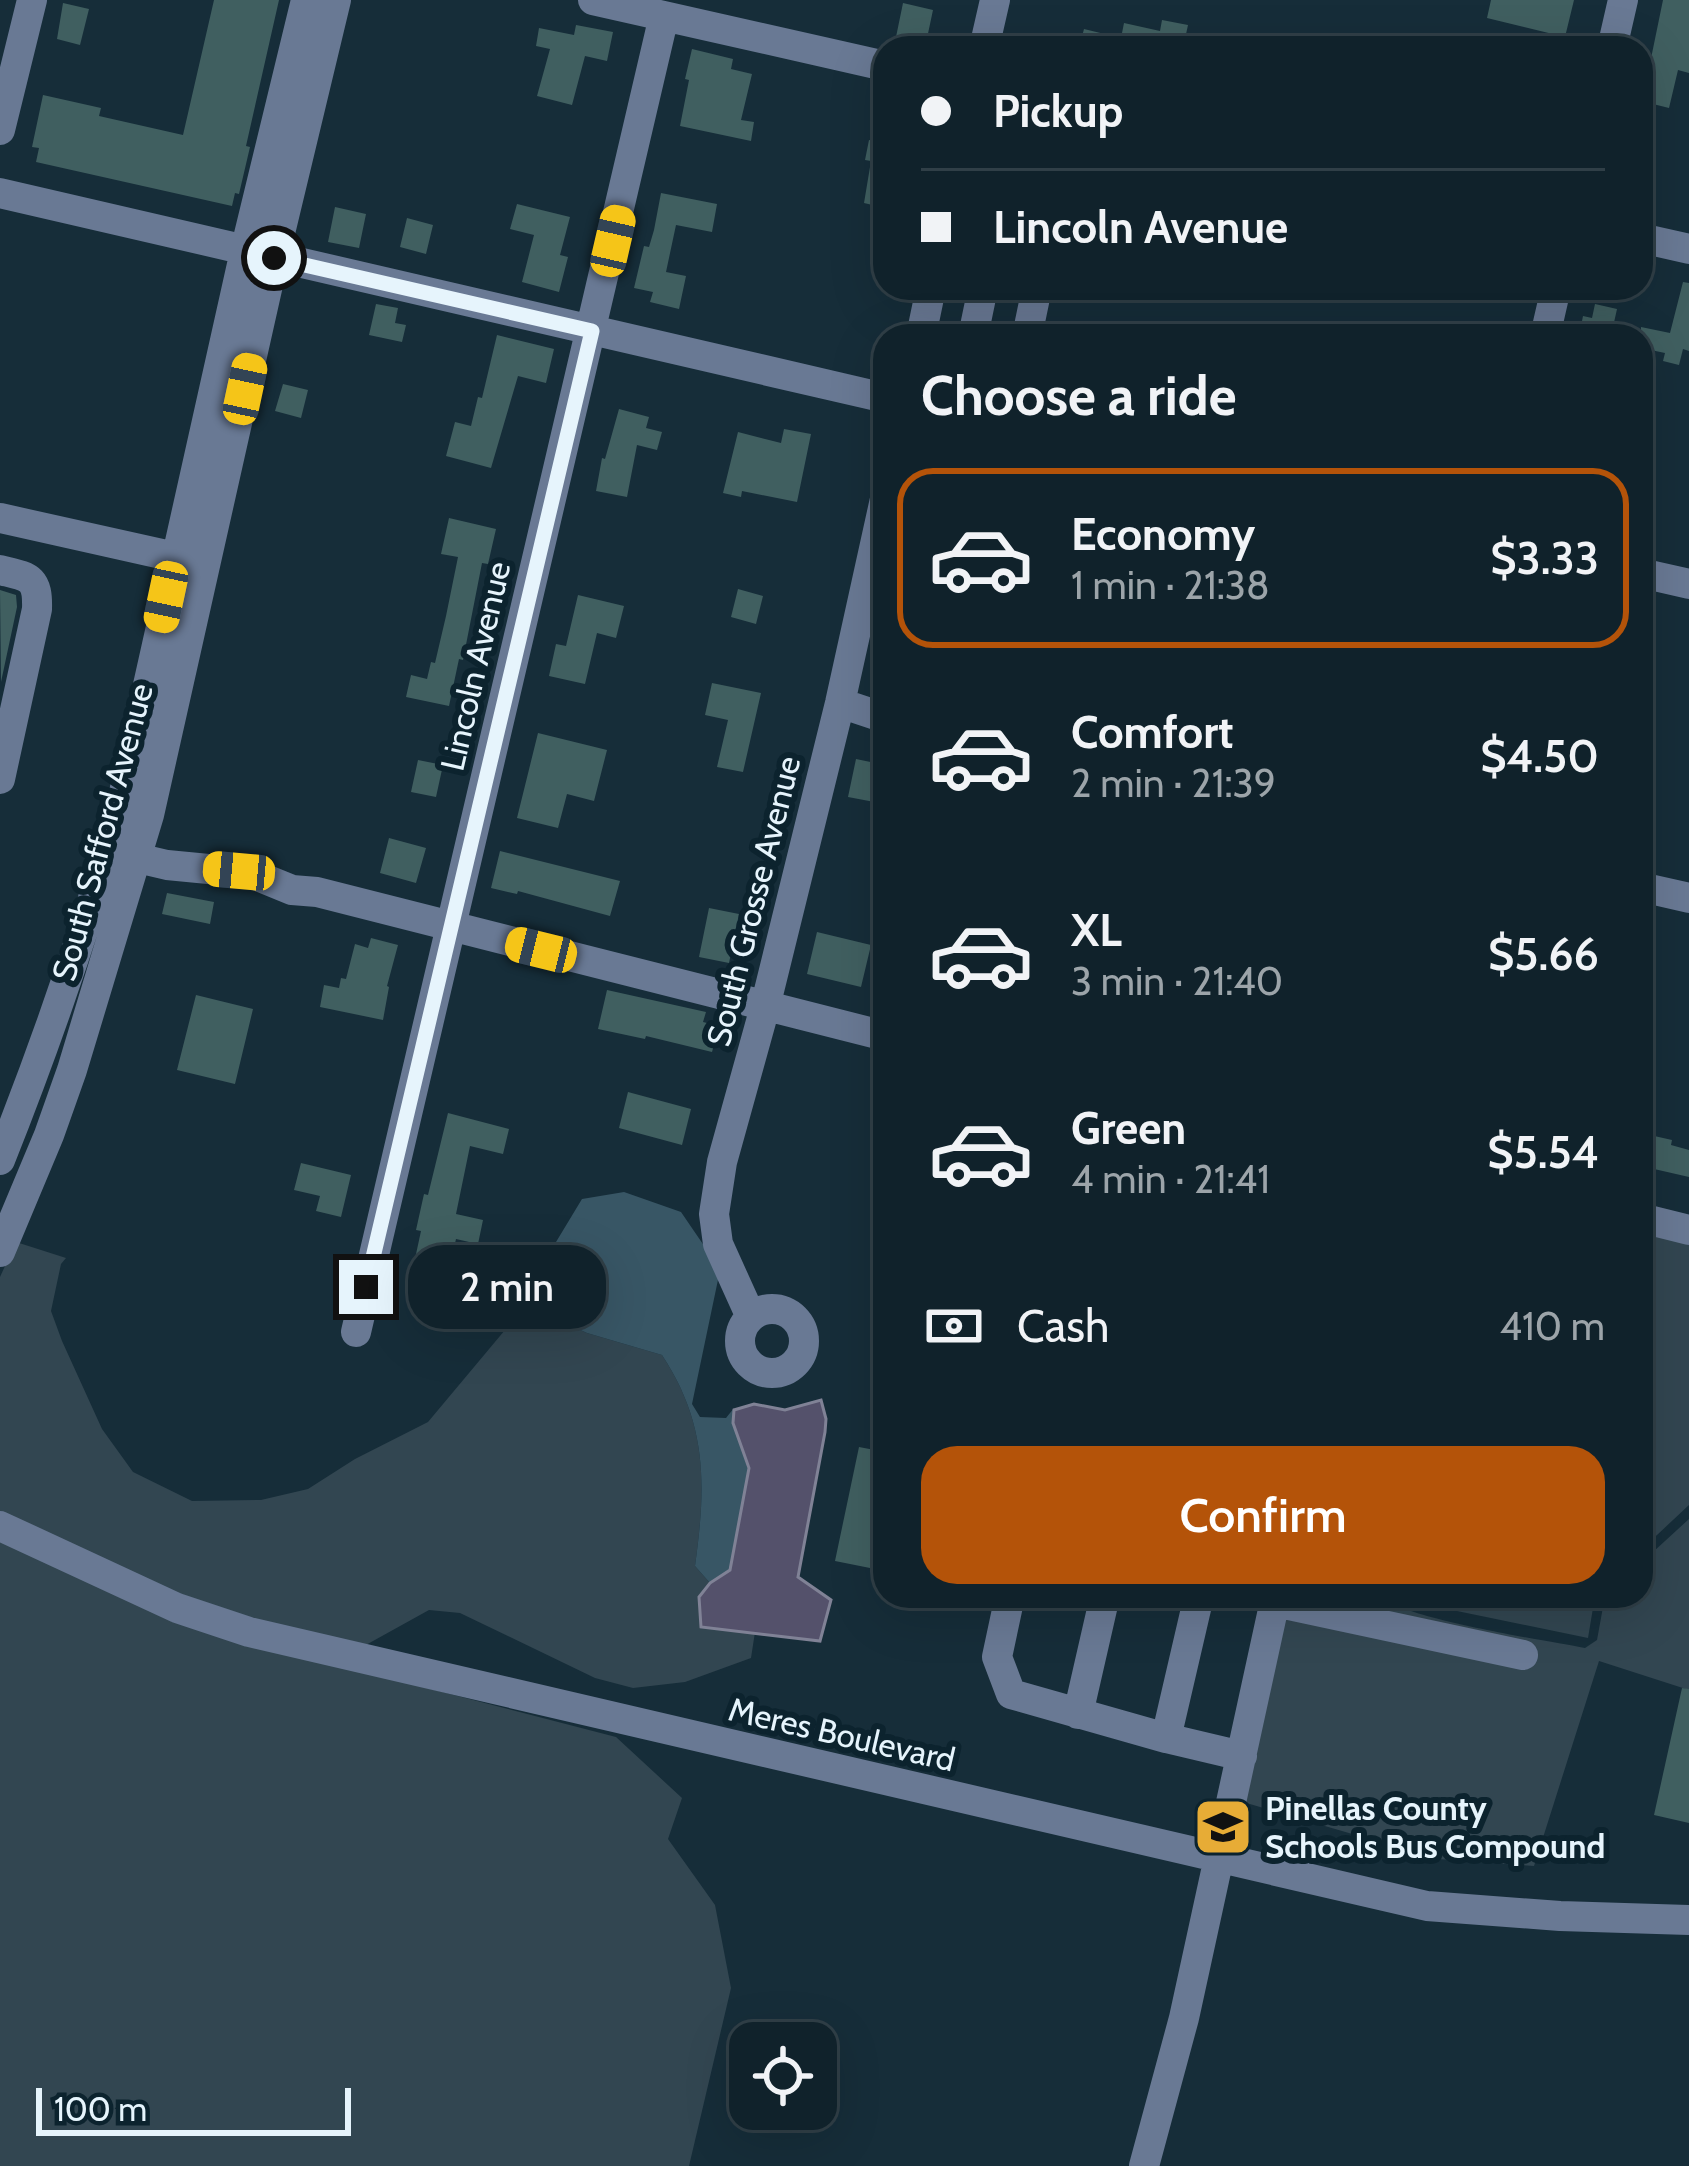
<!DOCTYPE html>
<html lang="en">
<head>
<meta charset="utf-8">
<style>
  :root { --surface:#10222b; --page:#192a33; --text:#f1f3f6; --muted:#9ca4a9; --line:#303f47; --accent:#b45309 }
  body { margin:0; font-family:Cabin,sans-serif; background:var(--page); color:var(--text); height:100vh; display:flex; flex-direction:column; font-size:45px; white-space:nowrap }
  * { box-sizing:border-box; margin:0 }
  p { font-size:39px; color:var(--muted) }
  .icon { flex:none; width:66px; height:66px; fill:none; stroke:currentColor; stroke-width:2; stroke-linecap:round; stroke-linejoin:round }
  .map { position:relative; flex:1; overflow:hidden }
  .drawer { position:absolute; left:873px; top:324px; width:780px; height:1284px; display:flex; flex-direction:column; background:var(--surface); border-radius:36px; box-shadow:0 12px 48px #0002,0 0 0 3px var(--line) }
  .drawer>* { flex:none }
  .top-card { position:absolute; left:873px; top:36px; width:780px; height:264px; border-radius:36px; box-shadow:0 12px 48px #0002,0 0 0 3px var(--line); display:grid; align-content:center; height:264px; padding:0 48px; background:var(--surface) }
  .controls { position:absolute; left:729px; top:2022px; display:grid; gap:24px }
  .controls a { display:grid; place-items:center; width:108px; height:108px; border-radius:24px; background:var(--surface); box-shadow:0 12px 48px #0002,0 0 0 3px var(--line); font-size:60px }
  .scale { position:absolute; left:36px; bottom:30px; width:315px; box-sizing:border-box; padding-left:12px; border:6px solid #e6f4fc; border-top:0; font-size:33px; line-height:42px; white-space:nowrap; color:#e6f4fc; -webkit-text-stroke:9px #0c232e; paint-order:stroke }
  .end { position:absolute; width:54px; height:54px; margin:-27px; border:15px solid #e6f4fc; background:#111; box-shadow:0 0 0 6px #111 }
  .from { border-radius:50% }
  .bubble { position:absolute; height:84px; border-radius:36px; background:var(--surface); box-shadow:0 12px 48px #0002,0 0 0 3px var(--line); font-size:39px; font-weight:600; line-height:84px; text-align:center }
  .car { position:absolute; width:36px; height:72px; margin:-36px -18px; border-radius:15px; box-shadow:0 0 9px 3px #0007; background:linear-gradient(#f5c518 24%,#345 0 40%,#f5c518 0 76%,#345 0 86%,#f5c518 0) }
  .top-card b { display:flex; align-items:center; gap:42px; height:114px; font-size:45px }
  .top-card b+b { border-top:3px solid var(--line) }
  .top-card i { width:30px; height:30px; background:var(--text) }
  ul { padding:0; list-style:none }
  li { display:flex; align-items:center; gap:36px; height:180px; margin:0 24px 18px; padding:0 24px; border:6px solid transparent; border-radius:36px }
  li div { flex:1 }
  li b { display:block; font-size:45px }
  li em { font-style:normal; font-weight:600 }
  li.on { border-color:var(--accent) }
  li>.icon { width:108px; height:108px; stroke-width:1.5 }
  h2 { padding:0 48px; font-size:54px; line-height:144px }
  .pay { display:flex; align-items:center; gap:30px; height:132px; padding:0 48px; font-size:45px }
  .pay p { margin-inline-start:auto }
  .action { display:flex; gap:24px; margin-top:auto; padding:24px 48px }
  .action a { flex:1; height:138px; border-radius:36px; background:var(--accent); color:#fff; font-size:48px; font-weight:600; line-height:138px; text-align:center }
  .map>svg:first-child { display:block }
  .green { fill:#324651 }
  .forest { fill:#385665 }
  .water { fill:#54516b; stroke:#808296; stroke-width:3 }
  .building { fill:#405f60 }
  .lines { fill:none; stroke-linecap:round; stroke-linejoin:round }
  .minor { stroke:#697994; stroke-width:30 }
  .route { stroke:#e6f4fc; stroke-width:15 }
  .labels { text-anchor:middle; stroke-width:12; stroke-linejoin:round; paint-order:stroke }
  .street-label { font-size:33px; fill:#e6f4fc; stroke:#0c232e }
  .poi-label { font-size:33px; font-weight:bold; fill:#e6f4fc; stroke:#0c232e; text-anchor:start }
</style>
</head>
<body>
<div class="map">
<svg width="1689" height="2166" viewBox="0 0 1689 2166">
  <rect width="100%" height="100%" fill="#162d39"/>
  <path class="green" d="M 1641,1232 L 1689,1244 L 1689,1505 L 1641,1550 Z
    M 16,1242 L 66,1258 L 61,1264 L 51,1311 L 62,1341 L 102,1429 L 133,1472 L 192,1501 L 261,1500 L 308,1489 L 355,1459 L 428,1422 L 526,1305 L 587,1333 L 662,1355 C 708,1425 706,1486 695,1566 L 710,1583 L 699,1597 L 701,1626 L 755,1632 L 751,1658 L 685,1682 L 633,1688 L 595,1678 L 460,1613 L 429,1610 L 364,1646 L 253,1620 L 181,1597 L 0,1512 L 0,1277 Z
    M 1689,1519 L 1689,1690 L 1599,1661 L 1534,1866 L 1438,1859 L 1243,1802 L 1287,1596 L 1379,1596 C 1405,1619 1543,1640 1585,1648 L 1597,1640 L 1605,1596 L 1641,1596 L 1641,1563 Z
    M 0,1539 L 338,1665 L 616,1737 L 682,1798 L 668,1839 L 715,1905 L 731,1988 L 689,2166 L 0,2166 Z
    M 1399,1596 L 1595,1596 L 1588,1638 L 1423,1604 Z"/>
  <path class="forest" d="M 624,1192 L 681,1212 L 709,1253 L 719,1275 L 692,1404 L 700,1417 L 726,1418 L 734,1408 L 733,1423 L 749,1468 L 730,1570 L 710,1583 L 695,1566 C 706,1486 708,1425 662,1355 L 587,1333 L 526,1305 L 556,1242 L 582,1199 Z"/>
  <path class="water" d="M 821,1400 L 826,1419 L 825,1432 L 798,1577 L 831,1600 L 820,1641 L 701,1627 L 699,1597 L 710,1583 L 730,1570 L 749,1468 L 733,1423 L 734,1410 L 754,1404 L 785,1410 Z"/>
  <path class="building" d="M 214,0 L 279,0 L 246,146 L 250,147 L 239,194 L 235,193 L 232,206 L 36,162 L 39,148 L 32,147 L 43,95 L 101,108 L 99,116 L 183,135 Z
    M 1491,0 L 1574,0 L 1565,37 L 1487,18 Z
    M 1663,0 L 1689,0 L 1689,73 L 1678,70 L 1669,108 L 1641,101 L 1641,71 L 1648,73 Z
    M 63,3 L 89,9 L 80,45 L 57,39 Z
    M 903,3 L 933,10 L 926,43 L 896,37 Z
    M 1162,20 L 1188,25 L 1183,48 L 1079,48 L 1084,29 L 1121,38 L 1124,23 L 1160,31 Z
    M 576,25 L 613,32 L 607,61 L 585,56 L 572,105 L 537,96 L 550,49 L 536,46 L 539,28 L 574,35 Z
    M 692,49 L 733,59 L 731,69 L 752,74 L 741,120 L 754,122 L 751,141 L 680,126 L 689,80 L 685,79 Z
    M 877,128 L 885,129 L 885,208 L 864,203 L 871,161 L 865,160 L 869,140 L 875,141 Z
    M 661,193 L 717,204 L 712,232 L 676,225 L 666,272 L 686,276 L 679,309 L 650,302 L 653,292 L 634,288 L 644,246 L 649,247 L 654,230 Z
    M 517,204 L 570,217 L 560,255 L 568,257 L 559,292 L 522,282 L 534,235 L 510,229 Z
    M 335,207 L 366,214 L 359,248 L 328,242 Z
    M 407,218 L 433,225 L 426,254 L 400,247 Z
    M 1683,282 L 1689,283 L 1689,351 L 1683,349 L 1679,365 L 1663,361 L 1665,353 L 1641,348 L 1641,327 L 1670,333 Z
    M 376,304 L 398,308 L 395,323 L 406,325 L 402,342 L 369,335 Z
    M 1595,304 L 1617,309 L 1611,336 L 1579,336 L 1583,316 L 1592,318 Z
    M 497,335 L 554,349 L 546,383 L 518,376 L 491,468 L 446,456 L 455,422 L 471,426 L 478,397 L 482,398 Z
    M 283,384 L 308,390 L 301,418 L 275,411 Z
    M 619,409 L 649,417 L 646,428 L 662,432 L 657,450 L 637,445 L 627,497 L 596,491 L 602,458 L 605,459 Z
    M 784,429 L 811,434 L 797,502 L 742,491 L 741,497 L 723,493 L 738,432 L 781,443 Z
    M 449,518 L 496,529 L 488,564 L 482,563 L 463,660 L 459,659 L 449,706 L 406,697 L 411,675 L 427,679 L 431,662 L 435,663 L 446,616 L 458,557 L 441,554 Z
    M 738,589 L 763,596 L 756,624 L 731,617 Z
    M 0,590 L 16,595 L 17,607 L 1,682 Z
    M 578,595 L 624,606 L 616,638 L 597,633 L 585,684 L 549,676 L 556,644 L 566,646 Z
    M 712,683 L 761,693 L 743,772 L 717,767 L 728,720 L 705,715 Z
    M 538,733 L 607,750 L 594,801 L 567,794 L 558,828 L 517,818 Z
    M 856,759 L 885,765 L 885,804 L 848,797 Z
    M 418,760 L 443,765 L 436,797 L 411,792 Z
    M 389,838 L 426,848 L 416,883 L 380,873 Z
    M 500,851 L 620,881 L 610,916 L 518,891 L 517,894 L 491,888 Z
    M 167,893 L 214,902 L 210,924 L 162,914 Z
    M 709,908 L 739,914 L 729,963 L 699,957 Z
    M 817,932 L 871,945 L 861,987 L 807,974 Z
    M 371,938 L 398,945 L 387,986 L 389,987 L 383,1020 L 320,1007 L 324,985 L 339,988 L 341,978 L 346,979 L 355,944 L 368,948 Z
    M 607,990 L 706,1012 L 703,1022 L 719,1026 L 712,1052 L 646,1036 L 645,1039 L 598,1029 Z
    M 196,995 L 253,1009 L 235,1084 L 177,1070 Z
    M 628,1092 L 691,1109 L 682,1145 L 619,1128 Z
    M 448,1113 L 509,1129 L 503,1154 L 470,1146 L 456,1214 L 483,1220 L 478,1244 L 456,1239 L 448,1275 L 413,1268 L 421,1231 L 416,1230 L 424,1194 L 428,1195 Z
    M 1641,1133 L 1672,1140 L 1671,1145 L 1689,1150 L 1689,1177 L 1641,1166 Z
    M 301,1163 L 351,1175 L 341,1217 L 316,1211 L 320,1196 L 294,1190 Z
    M 859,1447 L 885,1452 L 885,1571 L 835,1561 Z
    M 1682,1688 L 1689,1689 L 1689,1823 L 1654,1815 Z"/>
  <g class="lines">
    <path class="minor" d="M 593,0 L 885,66
      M 984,48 L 995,0
      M 1612,48 L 1623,0
      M 0,130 L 32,0
      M 0,193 L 885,398
      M 1641,238 L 1689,249
      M 921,336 L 931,288
      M 973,336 L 983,288
      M 1027,336 L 1037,288
      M 1545,336 L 1556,288
      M 0,518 L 193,561
      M 0,570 C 28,577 38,576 37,609 L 0,779
      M 1641,573 L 1689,584
      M 840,703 L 885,718
      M 120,854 L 167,865 L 250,873 L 292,890 L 317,892 L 885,1036
      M 1641,887 L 1689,898
      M 0,1160 C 47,1042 89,920 123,797 L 245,251 L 306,0
      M 1641,1218 L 1689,1230
      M 0,1252 L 49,1135 L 72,1070 L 149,815 L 274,258 L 336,0
      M740 1341a32 32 0 1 1 64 0a32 32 0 1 1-64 0Z
      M 751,1317 L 718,1244 L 714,1214 L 722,1162 L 765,1007 L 840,703 L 885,499
      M 356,1332 L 664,16
      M 0,1526 L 177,1608 L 249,1632 L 1427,1906 L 1560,1916 L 1689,1920
      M 1010,1596 L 997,1657 L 1011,1694 L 1166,1738
      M 1199,1596 L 1166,1738 L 1242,1756
      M 1275,1602 L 1523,1655
      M 1078,1714 L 1105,1596
      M 1144,2166 L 1184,2018 L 1276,1596"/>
  </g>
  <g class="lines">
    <path class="route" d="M 274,258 L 592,331 L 366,1287"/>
  </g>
  <defs>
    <symbol id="school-square" viewBox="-11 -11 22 22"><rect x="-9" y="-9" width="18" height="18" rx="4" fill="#e7ac36" stroke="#0c232e"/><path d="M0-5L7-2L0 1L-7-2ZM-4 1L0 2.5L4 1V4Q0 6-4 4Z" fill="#111"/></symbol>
  </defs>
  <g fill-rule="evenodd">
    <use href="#school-square" x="1190" y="1794" width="66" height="66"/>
  </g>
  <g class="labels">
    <g class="street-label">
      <text transform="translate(475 666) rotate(-77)" y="12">Lincoln Avenue</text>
      <text transform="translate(102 832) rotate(-75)" y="12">South Safford Avenue</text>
      <text transform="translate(753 901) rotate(-76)" y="12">South Grosse Avenue</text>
      <text transform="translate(842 1734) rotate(13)" y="12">Meres Boulevard</text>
    </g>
    <g class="poi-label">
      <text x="1265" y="1820">Pinellas County<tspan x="1265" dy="38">Schools Bus Compound</tspan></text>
    </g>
  </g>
</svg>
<div class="controls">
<a><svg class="icon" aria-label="locate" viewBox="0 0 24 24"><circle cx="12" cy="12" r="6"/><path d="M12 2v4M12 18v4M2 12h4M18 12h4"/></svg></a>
</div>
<div class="scale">100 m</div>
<i class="end from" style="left:274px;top:258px"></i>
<i class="end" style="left:366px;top:1287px"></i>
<div class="bubble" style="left:408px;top:1245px;width:198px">2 min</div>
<i class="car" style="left:613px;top:241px;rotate:13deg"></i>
<i class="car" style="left:245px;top:389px;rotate:12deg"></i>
<i class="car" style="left:166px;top:597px;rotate:192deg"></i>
<i class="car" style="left:239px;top:871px;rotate:275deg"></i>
<i class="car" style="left:541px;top:950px;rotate:284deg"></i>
<div class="top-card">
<b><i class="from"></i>Pickup</b>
<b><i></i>Lincoln Avenue</b>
</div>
<section class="drawer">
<h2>Choose a ride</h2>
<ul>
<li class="on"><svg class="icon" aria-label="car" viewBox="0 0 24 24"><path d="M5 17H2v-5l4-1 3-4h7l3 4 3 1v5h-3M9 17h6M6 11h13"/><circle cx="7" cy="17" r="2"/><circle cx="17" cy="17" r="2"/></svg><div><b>Economy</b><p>1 min · 21:38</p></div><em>$3.33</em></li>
<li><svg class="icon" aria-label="car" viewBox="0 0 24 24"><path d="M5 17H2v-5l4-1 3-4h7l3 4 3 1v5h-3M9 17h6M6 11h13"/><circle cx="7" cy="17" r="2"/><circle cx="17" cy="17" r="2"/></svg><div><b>Comfort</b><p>2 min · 21:39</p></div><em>$4.50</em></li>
<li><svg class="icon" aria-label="car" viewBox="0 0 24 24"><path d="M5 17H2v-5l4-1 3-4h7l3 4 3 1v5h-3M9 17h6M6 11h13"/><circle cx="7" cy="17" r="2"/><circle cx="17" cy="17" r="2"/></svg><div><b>XL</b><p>3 min · 21:40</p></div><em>$5.66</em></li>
<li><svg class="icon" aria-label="car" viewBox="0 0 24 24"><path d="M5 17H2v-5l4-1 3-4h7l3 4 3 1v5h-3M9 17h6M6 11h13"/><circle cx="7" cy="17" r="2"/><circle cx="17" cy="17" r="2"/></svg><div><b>Green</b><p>4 min · 21:41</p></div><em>$5.54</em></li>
</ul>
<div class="pay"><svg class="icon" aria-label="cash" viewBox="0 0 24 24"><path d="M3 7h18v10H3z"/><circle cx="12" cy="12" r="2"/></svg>Cash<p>410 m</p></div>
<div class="action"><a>Confirm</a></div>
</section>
</div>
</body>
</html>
